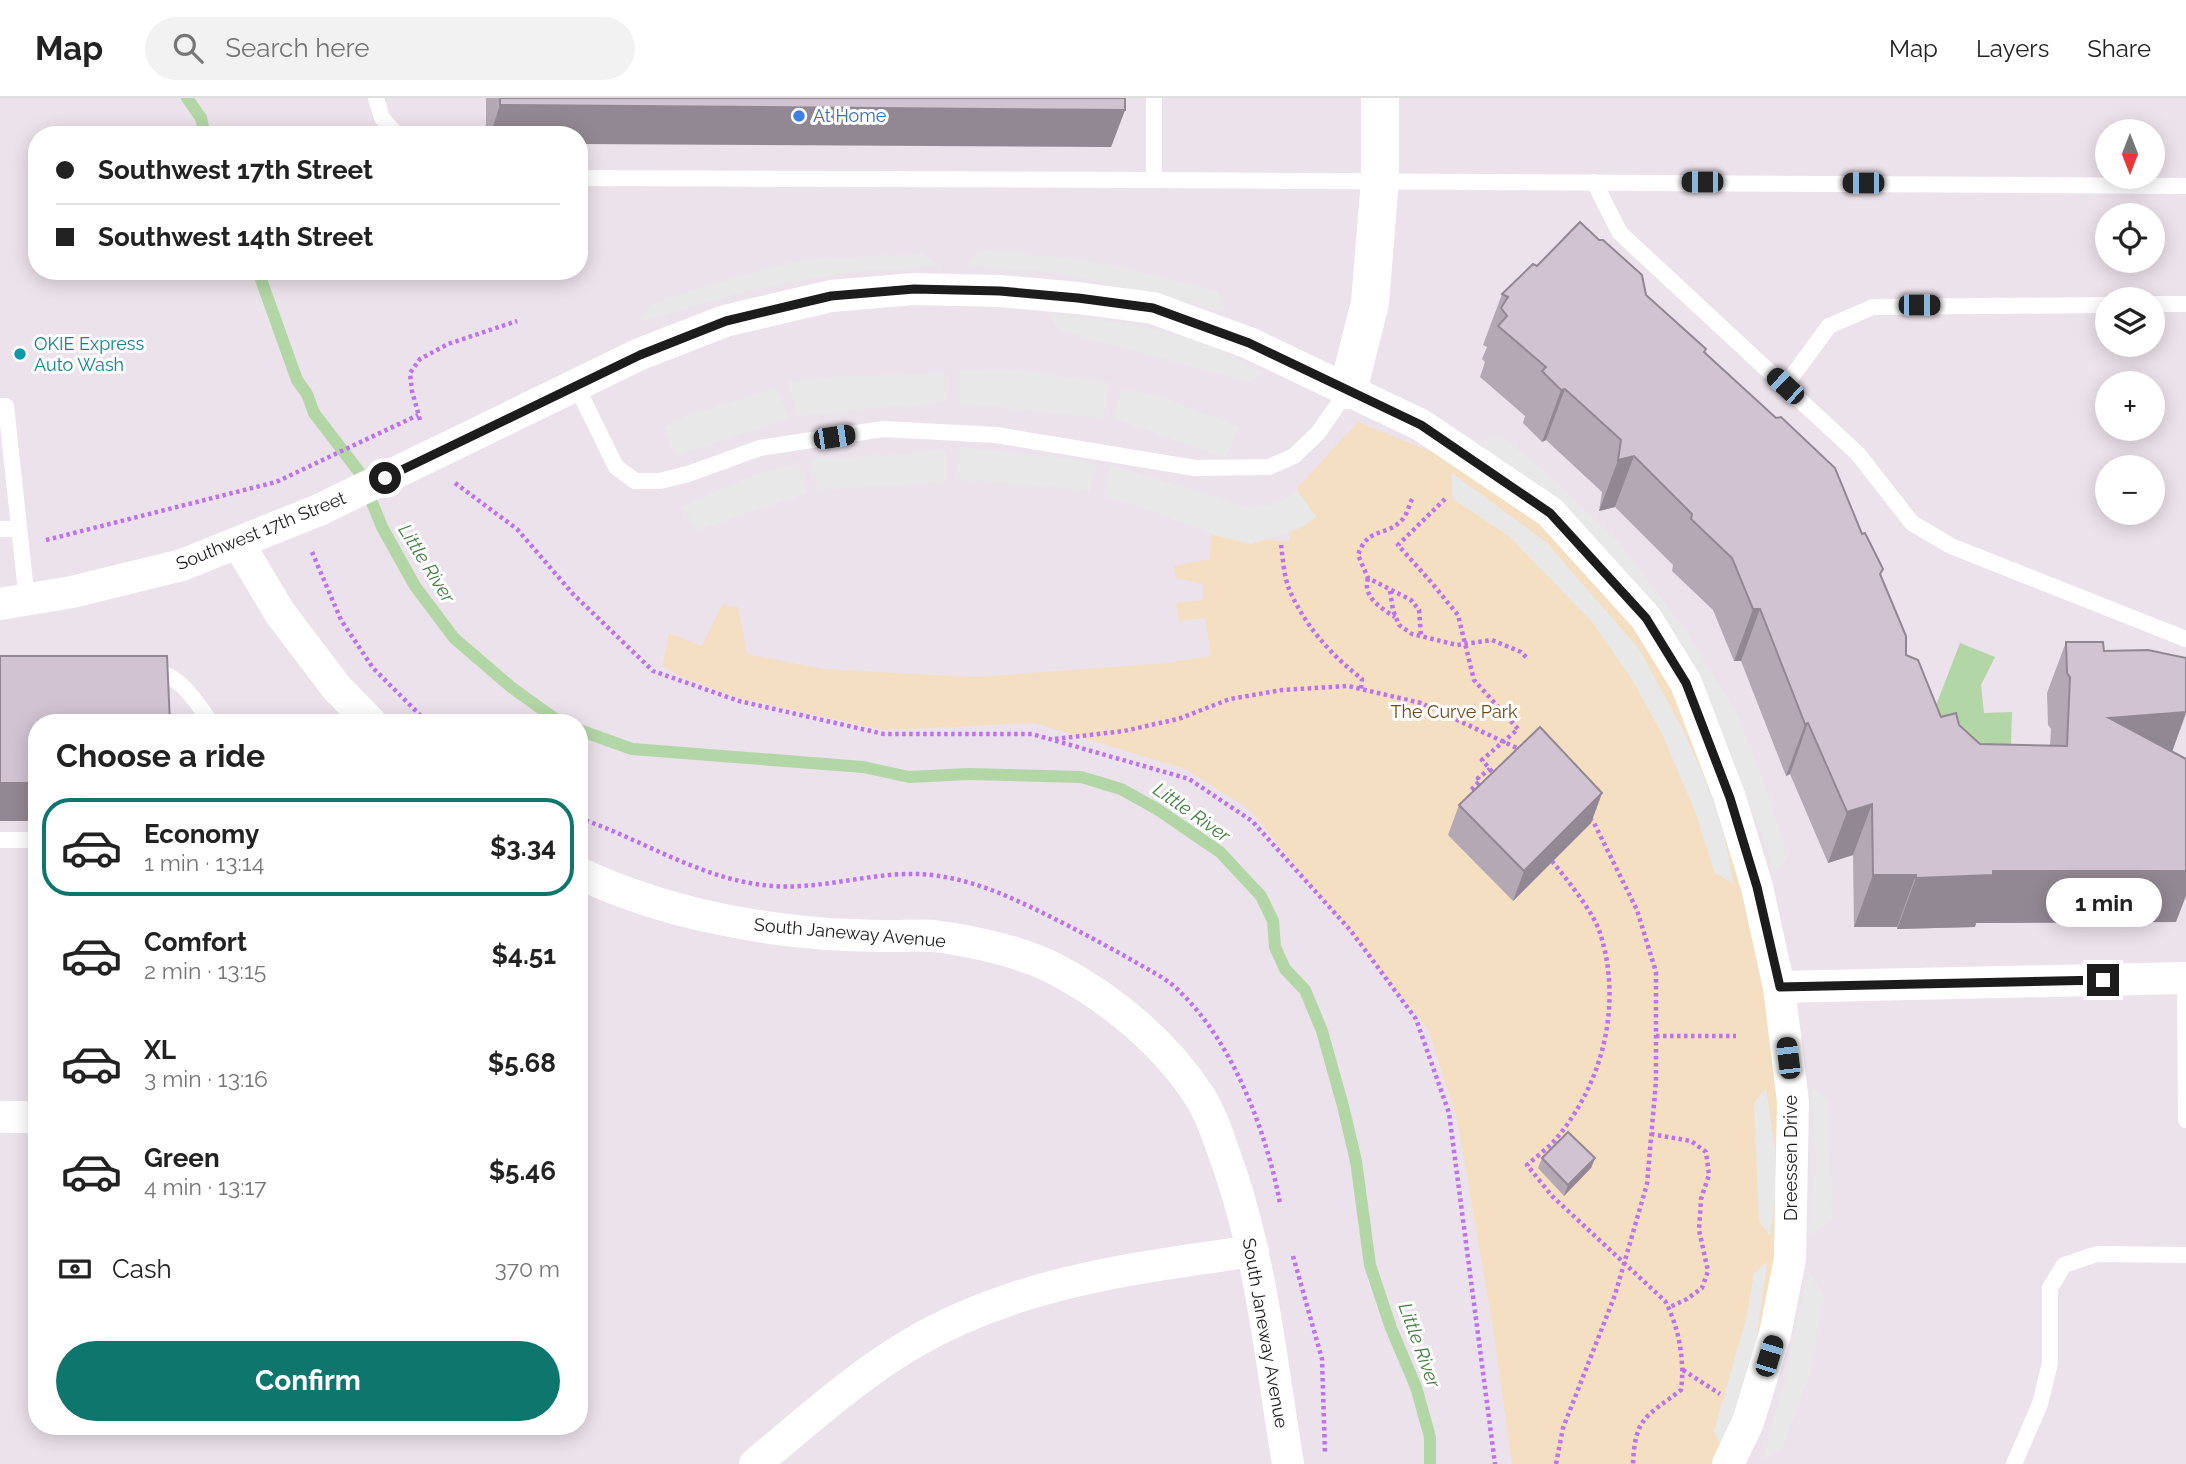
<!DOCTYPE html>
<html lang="en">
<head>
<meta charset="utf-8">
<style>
  :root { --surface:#fff; --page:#f2f2f2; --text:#222; --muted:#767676; --line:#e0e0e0; --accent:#0f766e }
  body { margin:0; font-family:Raleway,sans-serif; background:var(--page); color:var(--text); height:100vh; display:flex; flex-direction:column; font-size:26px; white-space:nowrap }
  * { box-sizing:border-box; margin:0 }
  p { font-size:23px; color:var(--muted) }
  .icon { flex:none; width:38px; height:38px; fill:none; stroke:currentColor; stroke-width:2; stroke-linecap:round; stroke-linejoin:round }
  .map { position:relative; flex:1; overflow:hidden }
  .drawer { position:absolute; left:28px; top:616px; width:560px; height:721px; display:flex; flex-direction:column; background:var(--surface); border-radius:28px; box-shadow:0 4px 18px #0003 }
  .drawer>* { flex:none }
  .hud { position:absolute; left:28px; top:28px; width:560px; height:154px; border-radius:28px; box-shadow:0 4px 18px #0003; display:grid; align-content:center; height:154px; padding:0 28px; background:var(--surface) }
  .needle { width:46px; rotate:180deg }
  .controls { position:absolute; left:2095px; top:21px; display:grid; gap:14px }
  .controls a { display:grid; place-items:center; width:70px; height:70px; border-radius:50%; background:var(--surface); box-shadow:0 4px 18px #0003; font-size:35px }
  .end { position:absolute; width:32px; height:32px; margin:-16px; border:9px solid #1c1c1c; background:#fff; box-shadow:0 0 0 4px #fff }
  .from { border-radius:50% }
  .bubble { position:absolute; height:49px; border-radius:24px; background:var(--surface); box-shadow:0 4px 18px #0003; font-size:23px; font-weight:700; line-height:49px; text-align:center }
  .car { position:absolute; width:21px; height:42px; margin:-21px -10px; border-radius:9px; box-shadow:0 0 5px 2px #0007; background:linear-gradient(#222 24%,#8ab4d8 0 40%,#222 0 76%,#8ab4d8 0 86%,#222 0) }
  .hud b { display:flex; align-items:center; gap:24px; height:66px; font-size:26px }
  .hud b+b { border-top:2px solid var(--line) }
  .hud i { width:18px; height:18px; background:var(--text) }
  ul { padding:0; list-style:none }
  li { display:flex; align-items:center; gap:21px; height:98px; margin:0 14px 10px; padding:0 14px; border:4px solid transparent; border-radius:28px }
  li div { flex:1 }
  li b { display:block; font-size:26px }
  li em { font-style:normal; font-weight:700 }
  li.current { border-color:var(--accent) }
  li>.icon { width:63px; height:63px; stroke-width:1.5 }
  h2 { padding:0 28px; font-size:32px; line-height:84px }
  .pay { display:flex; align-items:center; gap:18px; height:77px; padding:0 28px; font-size:26px }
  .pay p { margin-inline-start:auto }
  .action { display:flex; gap:14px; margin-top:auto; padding:14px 28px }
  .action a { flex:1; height:80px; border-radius:42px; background:var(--accent); color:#fff; font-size:28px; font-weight:700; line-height:80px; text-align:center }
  header { display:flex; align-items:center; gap:42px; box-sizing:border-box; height:98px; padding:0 35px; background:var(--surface); border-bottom:2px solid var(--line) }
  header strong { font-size:33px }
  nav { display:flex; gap:38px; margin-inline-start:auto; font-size:24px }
  .search { width:490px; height:63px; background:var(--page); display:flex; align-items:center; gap:18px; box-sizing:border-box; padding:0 24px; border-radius:38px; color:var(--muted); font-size:26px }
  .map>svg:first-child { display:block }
  .park { fill:#f4dfc2 }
  .parking { fill:#e8e8e8 }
  .water { fill:#b3d6a6 }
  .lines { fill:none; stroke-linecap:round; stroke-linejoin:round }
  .stream { stroke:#b3d6a6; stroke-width:12 }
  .path { stroke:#bc73ed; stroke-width:4.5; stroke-dasharray:3.5 3.5; stroke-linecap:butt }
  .service { stroke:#fff; stroke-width:16 }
  .minor { stroke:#fff; stroke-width:32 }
  .tertiary { stroke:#fff; stroke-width:38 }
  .wall { fill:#b4a8b5 }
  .shaded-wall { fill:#928893 }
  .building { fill:#d1c3d2; stroke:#928893; stroke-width:2 }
  .route { stroke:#1c1c1c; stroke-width:9 }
  .shop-dot { fill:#3f7fe0; stroke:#fff; stroke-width:2.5 }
  .culture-dot { fill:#0f9aa8; stroke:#fff; stroke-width:2.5 }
  .labels { text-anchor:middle; stroke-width:6; stroke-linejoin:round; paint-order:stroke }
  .shop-label { font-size:18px; fill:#366cbe; stroke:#fff; text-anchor:start }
  .culture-label { font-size:18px; fill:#0d838f; stroke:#fff; text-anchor:start }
  .street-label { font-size:18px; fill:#1c1c1c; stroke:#fff }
  .park-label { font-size:18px; fill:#6f4915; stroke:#fff }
  .water-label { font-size:19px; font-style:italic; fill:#427e42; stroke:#fff }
</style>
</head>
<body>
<header>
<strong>Map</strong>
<div class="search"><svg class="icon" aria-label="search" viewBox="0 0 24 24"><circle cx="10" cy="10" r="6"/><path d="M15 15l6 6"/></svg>Search here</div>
<nav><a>Map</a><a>Layers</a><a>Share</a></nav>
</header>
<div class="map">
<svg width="2186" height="1366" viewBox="0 0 2186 1366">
  <rect width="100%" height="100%" fill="#ece2eb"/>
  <path class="park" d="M 1358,324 L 1538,397 L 1631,482 L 1768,814 L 1790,1161 L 1730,1366 L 1512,1366 L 1492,1223 L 1457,1021 L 1428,931 L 1249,711 L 1185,671 L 1035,625 L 884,632 L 738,600 L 684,580 L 662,568 L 669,535 L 702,548 L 722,507 L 738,509 L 747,556 L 822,571 L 976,579 L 1166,565 L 1211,558 L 1205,520 L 1180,523 L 1176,505 L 1203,502 L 1203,486 L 1176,480 L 1174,468 L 1210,461 L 1211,436 L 1289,444 L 1298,389 Z"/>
  <path class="parking" d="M 979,153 L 1016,154 L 1098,164 L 1218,193 L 1226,213 L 1061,175 L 968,168 Z
    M 920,155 L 940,168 L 843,175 L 746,193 L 641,224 L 651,206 L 736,179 L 800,162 Z
    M 1047,215 L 1134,226 L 1210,247 L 1265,275 L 1250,284 L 1061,233 Z
    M 1017,272 L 1109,285 L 1104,321 L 960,305 L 960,273 Z
    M 945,274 L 946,304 L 797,318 L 788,284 L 850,277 Z
    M 776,290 L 789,320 L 677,358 L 664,329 L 687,318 Z
    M 1122,291 L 1159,298 L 1239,329 L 1226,360 L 1113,320 Z
    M 1501,338 L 1552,380 L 1619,445 L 1688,536 L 1738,618 L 1771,703 L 1787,760 L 1774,774 L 1751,706 L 1714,619 L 1639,493 L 1477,343 Z
    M 960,349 L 1064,360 L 1096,365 L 1089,394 L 1046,388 L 959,382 Z
    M 946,352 L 946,384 L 819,392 L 810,362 Z
    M 797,364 L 807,395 L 697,432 L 682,409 L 752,378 Z
    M 1110,367 L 1251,410 L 1277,405 L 1298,393 L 1316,419 L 1303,429 L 1251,446 L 1214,437 L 1145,410 L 1104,398 Z
    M 1452,375 L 1546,444 L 1639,551 L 1685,636 L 1722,721 L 1733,786 L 1715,775 L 1696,716 L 1663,638 L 1633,583 L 1592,524 L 1510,439 L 1452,400 Z
    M 1766,990 L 1775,1051 L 1777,1090 L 1770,1138 L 1759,1123 L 1754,1005 Z
    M 1812,990 L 1828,1001 L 1832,1121 L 1809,1138 L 1815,1069 Z
    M 1767,1164 L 1755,1252 L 1722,1350 L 1714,1333 L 1746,1221 L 1754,1175 Z
    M 1808,1173 L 1824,1198 L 1810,1274 L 1783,1350 L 1763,1361 L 1785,1280 Z"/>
  <path class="water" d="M 1960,545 L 1995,559 L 1981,587 L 1984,615 L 2012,614 L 2011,649 L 1956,663 L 1935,610 Z"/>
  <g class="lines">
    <path class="stream" d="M 187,0 L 201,20 L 205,37
      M 258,173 L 297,282 L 307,296 L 314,315 L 360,375 L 382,429 L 415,488 L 454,540 L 511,589 L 561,625
      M 579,632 L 632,651 L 863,669 L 909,679 L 969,676 L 1081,679 L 1121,691 L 1157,711 L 1220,754 L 1261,798 L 1273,823 L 1275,849 L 1285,871 L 1305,892 L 1322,933 L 1343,1008 L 1356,1063 L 1370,1167 L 1391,1230 L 1416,1289 L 1430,1339 L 1430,1366"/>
    <path class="path" d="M 420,322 L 412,293 L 410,275 L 420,261 L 448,246 L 517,223
      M 455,385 L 517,431 L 573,496 L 653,573 L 739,603 L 884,636 L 1032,636 L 1189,681 L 1252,723 L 1351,833 L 1416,921 L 1449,1015 L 1495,1366
      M 1412,401 C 1409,407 1407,417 1402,422 C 1385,440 1368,428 1358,457 L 1368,480 L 1411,502 L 1419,512 L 1421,538
      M 1445,401 L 1398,447 L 1431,484 L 1458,517 L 1474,582 L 1518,631 L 1482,662 L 1495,677 L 1496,676
      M 46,442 L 276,384 L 418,317
      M 1281,447 C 1283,461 1284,478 1289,491 C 1305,528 1331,557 1362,581 L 1361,591
      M 312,454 L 341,522 L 373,570 L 428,625
      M 1368,480 C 1362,499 1381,510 1395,519
      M 1390,493 L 1393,512 L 1399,527 L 1412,536 L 1457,547 L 1492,542 L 1521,554 L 1527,560
      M 1055,641 L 1124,633 L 1178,621 L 1230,601 L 1282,592 L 1348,588 L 1421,605 L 1521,652
      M 1475,697 L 1471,692 L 1480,683 L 1478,680 L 1490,671
      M 579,720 C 644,742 703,783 773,788 C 826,792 879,771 932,777 C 981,783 1021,804 1065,826 C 1092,840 1118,854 1144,869 C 1156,876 1170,883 1179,893 C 1233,944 1266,1033 1280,1105
      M 1552,763 C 1567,782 1593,813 1600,835 C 1623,906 1603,986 1555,1042 C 1547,1051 1536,1059 1527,1067 L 1552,1098 L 1665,1203 C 1679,1229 1685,1263 1681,1292 C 1646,1319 1635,1319 1633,1366
      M 1656,938 L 1736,938
      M 1651,1036 L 1691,1043 L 1706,1054 L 1709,1077 L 1701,1101 L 1699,1132 L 1708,1173 L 1702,1190 L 1687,1201 L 1668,1210
      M 1293,1158 L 1322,1261 L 1325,1355
      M 1683,1272 L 1720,1296
      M 1556,1366 L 1563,1330 L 1615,1197 L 1647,1086 L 1656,983 L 1656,874 L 1637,812 L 1594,725 L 1589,720"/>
    <path class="service" d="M 376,0 L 382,20 L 397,37
      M 1154,0 L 1154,82 L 2186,88
      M 579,80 L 1154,82
      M 1594,84 L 1620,135 L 1858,356 L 1912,425 L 1951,448 L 2186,541
      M 2152,206 L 2186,206
      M 576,287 L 616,369 L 635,383 L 660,383 L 688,376 L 760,350 L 883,331 L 996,337 L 1195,370 L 1269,369 L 1294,358 L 1318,335 L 1348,292
      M 1785,288 L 1829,228 L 1873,209 L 2107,207
      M 0,308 L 6,308 L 27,503
      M 0,431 L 19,431
      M 149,573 C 179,574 195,602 211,625
      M 0,742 L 37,742
      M 2185,880 L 2186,1022
      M 2014,1366 L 2040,1306 L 2050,1265 L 2050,1190 L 2064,1167 L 2097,1156 L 2186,1157"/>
    <path class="minor" d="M 238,445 L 280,515 L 336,589 L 371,625
      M 0,506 L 72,494 L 182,467 L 319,412 L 640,256 L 725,223 L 831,198 L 914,191 L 1000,193 L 1078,200 L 1153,210 L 1249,245 L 1421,327 L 1550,414 L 1646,520 L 1686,585 L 1730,700 L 1757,789 L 1779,889 L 1793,1004 L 1790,1161 L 1775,1236 L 1748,1324 L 1728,1366
      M 579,775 C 654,811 745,830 827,836 C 848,837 870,838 891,838 C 905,838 920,837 934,838 C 972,843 1024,854 1057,872 C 1112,901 1166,946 1200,999 C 1211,1016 1218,1038 1225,1058 C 1261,1156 1271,1263 1288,1366
      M 1779,889 L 2186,880
      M 0,1019 L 37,1019
      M 755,1366 C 805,1325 855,1279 911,1246 C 1016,1184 1135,1170 1253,1153"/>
    <path class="tertiary" d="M 1348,292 L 1370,205 L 1380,82 L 1380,0"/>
  </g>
  <path class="wall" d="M 486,0 L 1125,0 L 1125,12 L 1111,49 L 579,37 L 486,37 Z
    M 1537,168 L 1646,197 L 1705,254 L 1862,436 L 1881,478 L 1906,557 L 1941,619 L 1959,627 L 1980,646 L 2050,648 L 2051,631 L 2048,627 L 2047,595 L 2066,544 L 2104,553 L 2186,616 L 2172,654 L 2176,824 L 1976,825 L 1975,829 L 1897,831 L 1897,829 L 1854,829 L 1853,757 L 1828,765 L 1790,676 L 1786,678 L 1741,563 L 1734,563 L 1713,512 L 1672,473 L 1673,467 L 1615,409 L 1599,413 L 1602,394 L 1546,342 L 1542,344 L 1523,325 L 1525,318 L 1480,279 L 1485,264 L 1482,261 L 1487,249 L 1483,247 L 1502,196 Z
    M 1602,695 L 1591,725 L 1513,803 L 1448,737 L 1459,707 Z
    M 1542,1060 L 1595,1060 L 1591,1070 L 1564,1098 L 1538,1070 Z"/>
  <path class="shaded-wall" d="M 500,7 L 1125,12 L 1111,49 L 579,46 L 579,37 L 490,37 Z
    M 1565,291 L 1546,342 L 1542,344 L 1561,292 Z
    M 1634,358 L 1615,409 L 1599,413 L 1618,362 Z
    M 1753,511 L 1760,511 L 1741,563 L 1734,563 Z
    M 2186,614 L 2168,665 L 2109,620 Z
    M 1808,625 L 1790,676 L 1786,678 L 1805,626 Z
    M 0,685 L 37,685 L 37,723 L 0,723 Z
    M 1602,695 L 1591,725 L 1513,803 L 1524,773 Z
    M 1872,706 L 1853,757 L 1828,765 L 1847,714 Z
    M 1993,773 L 2186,773 L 2186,798 L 2176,824 L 1976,825 L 1975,829 L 1897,831 L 1916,780 Z
    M 1873,777 L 1916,777 L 1897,829 L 1854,829 Z
    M 1595,1060 L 1591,1070 L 1564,1098 L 1568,1087 Z"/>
  <path class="building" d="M 500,0 L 1125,0 L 1125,12 L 500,7 Z
    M 1580,124 L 1599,142 L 1603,142 L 1642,177 L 1646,197 L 1706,251 L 1704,254 L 1776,320 L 1781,319 L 1835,370 L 1862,436 L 1865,435 L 1883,471 L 1880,476 L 1906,538 L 1906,557 L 1918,562 L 1941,619 L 1956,615 L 1959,627 L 1980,646 L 2067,648 L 2070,579 L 2067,575 L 2066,544 L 2103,544 L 2104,553 L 2148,552 L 2186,560 L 2186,614 L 2109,620 L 2186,661 L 2186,773 L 1993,773 L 1993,777 L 1916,780 L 1916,777 L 1873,777 L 1872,706 L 1847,714 L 1808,625 L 1805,626 L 1760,511 L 1753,511 L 1732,460 L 1691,421 L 1692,416 L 1634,358 L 1618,362 L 1621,342 L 1565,291 L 1561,292 L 1542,273 L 1546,269 L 1498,228 L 1507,218 L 1501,210 L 1508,199 L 1502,196 L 1533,166 L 1537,168 Z
    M 0,558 L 167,558 L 170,625 L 37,625 L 37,685 L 0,685 Z
    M 1540,629 L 1602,695 L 1524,773 L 1459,707 Z
    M 1568,1034 L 1595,1060 L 1568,1087 L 1542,1060 Z"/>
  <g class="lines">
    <path class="route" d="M 385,380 L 640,257 L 726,223 L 831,198 L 914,191 L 1000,193 L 1078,200 L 1153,210 L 1249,245 L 1421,327 L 1550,415 L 1646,520 L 1686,585 L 1730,700 L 1757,789 L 1780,889 L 2103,882"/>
  </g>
  <circle class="shop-dot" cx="799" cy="18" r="7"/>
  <circle class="culture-dot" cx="20" cy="256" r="7"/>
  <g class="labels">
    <g class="shop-label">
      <text x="813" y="24">At Home</text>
    </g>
    <g class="culture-label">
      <text x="34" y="252">OKIE Express<tspan x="34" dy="21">Auto Wash</tspan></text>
    </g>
    <g class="street-label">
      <text transform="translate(261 433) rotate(-22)" y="6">Southwest 17th Street</text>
      <text transform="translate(850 835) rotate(5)" y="6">South Janeway Avenue</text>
      <text transform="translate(1791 1060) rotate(-90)" y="6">Dreessen Drive</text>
      <text transform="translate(1265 1235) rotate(80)" y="6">South Janeway Avenue</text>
    </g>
    <g class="park-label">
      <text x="1454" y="620">The Curve Park</text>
    </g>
    <g class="water-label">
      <text transform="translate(427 465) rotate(58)" y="7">Little River</text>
      <text transform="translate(1192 714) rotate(35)" y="7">Little River</text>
      <text transform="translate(1420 1247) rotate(70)" y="7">Little River</text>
    </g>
  </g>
</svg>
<div class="controls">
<a><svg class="needle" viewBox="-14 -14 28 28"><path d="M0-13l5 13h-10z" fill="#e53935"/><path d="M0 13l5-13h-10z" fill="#767676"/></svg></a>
<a><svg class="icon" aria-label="locate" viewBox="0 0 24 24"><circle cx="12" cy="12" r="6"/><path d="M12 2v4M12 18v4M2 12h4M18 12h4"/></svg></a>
<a><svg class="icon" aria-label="layers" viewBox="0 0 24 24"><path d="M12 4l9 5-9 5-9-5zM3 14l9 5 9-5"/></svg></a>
<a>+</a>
<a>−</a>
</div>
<i class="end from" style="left:385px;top:380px"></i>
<i class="end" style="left:2103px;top:882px"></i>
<div class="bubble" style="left:2046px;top:780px;width:116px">1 min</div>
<i class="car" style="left:1702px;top:84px;rotate:270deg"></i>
<i class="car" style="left:1863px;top:85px;rotate:270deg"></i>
<i class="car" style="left:1919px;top:207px;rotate:90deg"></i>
<i class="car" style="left:1785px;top:288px;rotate:313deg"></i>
<i class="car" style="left:834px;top:339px;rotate:81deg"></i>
<i class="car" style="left:1788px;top:960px;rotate:353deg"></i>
<i class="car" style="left:1769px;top:1258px;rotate:17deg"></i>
<div class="hud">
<b><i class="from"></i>Southwest 17th Street</b>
<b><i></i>Southwest 14th Street</b>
</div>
<section class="drawer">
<h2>Choose a ride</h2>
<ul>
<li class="current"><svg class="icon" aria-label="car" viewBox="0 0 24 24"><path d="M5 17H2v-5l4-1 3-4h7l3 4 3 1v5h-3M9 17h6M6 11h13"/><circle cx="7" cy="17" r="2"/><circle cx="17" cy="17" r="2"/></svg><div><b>Economy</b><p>1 min · 13:14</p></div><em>$3.34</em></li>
<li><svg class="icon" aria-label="car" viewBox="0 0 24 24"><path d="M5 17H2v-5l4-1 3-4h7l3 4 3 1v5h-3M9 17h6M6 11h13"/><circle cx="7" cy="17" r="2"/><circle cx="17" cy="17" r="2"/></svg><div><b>Comfort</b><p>2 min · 13:15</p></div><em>$4.51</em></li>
<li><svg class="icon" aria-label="car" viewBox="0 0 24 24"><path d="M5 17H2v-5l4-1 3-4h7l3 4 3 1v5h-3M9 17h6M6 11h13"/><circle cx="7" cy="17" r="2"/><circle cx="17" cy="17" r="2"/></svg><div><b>XL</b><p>3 min · 13:16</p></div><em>$5.68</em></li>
<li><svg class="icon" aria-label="car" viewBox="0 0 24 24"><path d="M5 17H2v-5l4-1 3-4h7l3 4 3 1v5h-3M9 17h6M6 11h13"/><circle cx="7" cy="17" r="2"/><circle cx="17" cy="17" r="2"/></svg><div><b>Green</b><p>4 min · 13:17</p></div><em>$5.46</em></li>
</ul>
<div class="pay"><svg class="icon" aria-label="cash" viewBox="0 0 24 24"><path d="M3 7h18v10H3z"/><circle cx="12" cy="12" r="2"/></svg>Cash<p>370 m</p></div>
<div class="action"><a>Confirm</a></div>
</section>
</div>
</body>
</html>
